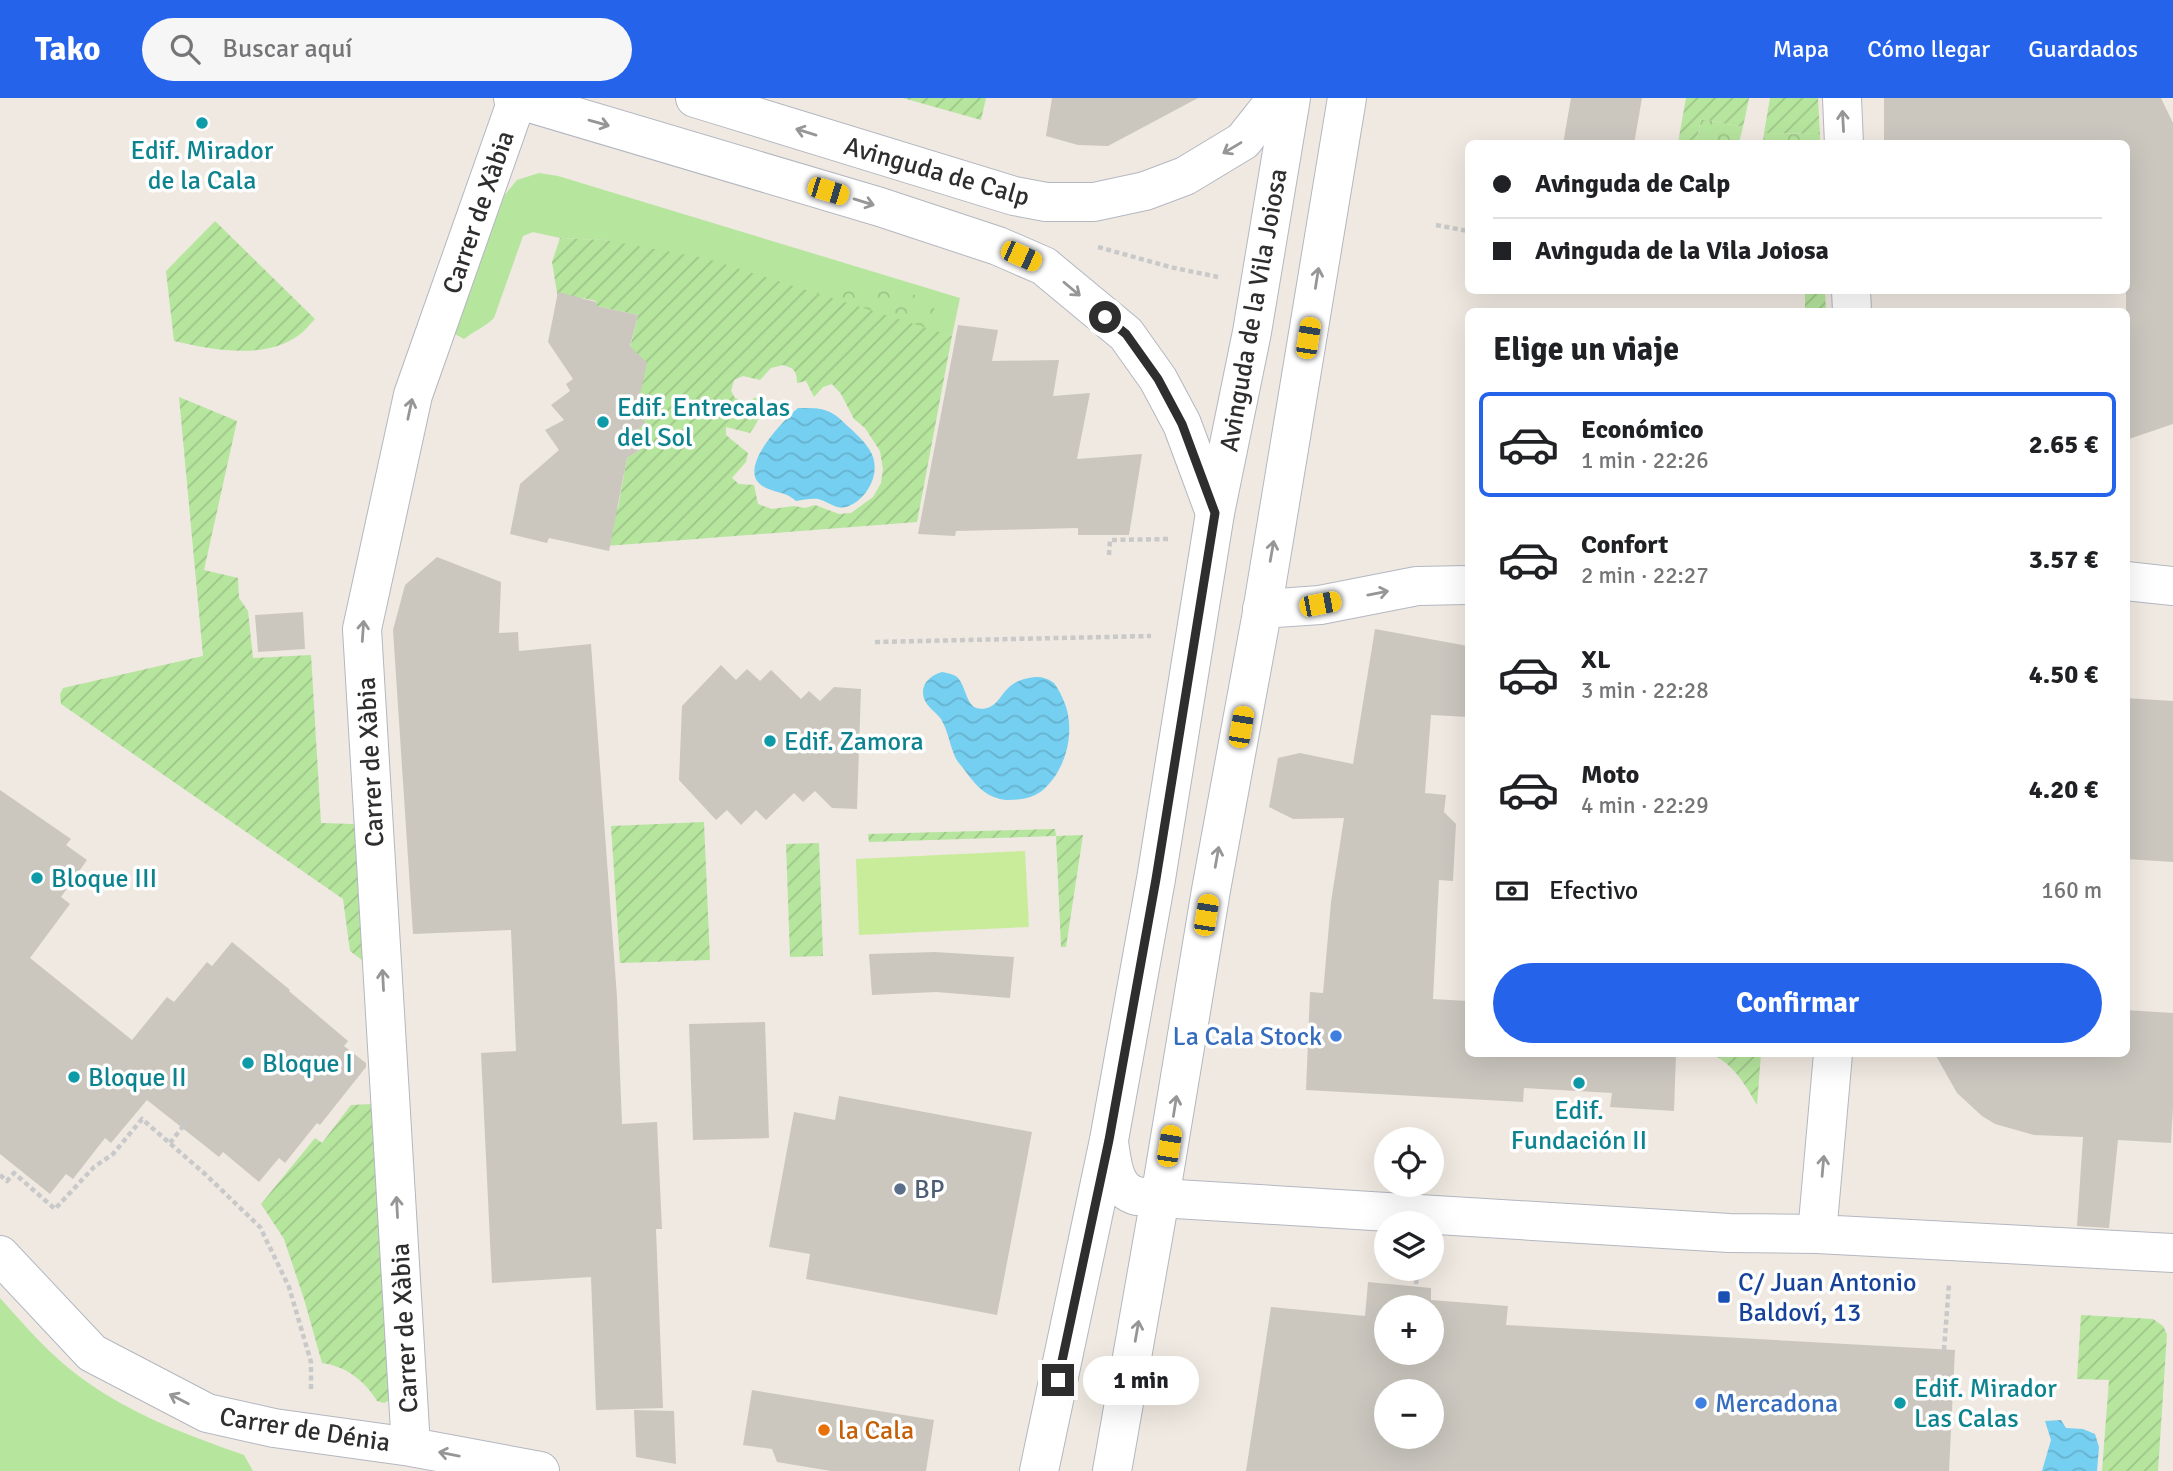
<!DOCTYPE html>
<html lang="es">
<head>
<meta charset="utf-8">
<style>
  :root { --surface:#fff; --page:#f6f6f6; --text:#202124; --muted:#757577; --line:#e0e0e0; --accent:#2563eb }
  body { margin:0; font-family:Signika,sans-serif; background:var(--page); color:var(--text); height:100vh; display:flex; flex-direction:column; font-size:26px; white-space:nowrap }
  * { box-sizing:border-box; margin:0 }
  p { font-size:23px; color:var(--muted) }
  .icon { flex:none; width:38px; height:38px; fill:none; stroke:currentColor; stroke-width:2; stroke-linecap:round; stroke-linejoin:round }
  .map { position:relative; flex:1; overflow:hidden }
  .side { position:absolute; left:1465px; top:210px; width:665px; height:749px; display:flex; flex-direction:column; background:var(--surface); border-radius:10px; box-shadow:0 7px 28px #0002 }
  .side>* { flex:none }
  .guide { position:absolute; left:1465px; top:42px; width:665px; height:154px; border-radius:10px; box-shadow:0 7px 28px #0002; display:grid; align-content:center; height:154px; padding:0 28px; background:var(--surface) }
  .buttons { position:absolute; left:1374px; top:1029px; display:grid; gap:14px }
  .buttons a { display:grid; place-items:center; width:70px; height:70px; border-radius:50%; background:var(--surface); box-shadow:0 7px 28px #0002; font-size:35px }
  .end { position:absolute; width:32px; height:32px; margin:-16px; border:9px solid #2e2e2e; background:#fff; box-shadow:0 0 0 4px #fff }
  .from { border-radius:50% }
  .bubble { position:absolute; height:49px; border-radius:24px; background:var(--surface); box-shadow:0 7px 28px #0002; font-size:23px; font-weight:700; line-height:49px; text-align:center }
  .car { position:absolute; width:21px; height:42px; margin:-21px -10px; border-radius:9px; box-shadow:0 0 5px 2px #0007; background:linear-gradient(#f5c518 24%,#345 0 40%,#f5c518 0 76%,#345 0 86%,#f5c518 0) }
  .guide b { display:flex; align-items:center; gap:24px; height:66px; font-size:26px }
  .guide b+b { border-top:2px solid var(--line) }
  .guide i { width:18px; height:18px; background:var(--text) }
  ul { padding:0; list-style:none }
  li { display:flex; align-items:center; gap:21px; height:105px; margin:0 14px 10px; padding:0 14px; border:4px solid transparent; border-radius:10px }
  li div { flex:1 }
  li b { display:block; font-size:26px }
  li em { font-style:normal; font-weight:700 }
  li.active { border-color:var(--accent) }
  li>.icon { width:63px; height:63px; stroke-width:1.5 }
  h2 { padding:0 28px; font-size:32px; line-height:84px }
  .pay { display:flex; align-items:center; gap:18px; height:77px; padding:0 28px; font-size:26px }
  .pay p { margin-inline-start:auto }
  .button { display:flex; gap:14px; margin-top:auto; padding:14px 28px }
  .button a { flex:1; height:80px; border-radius:42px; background:var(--accent); color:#fff; font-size:28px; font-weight:700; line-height:80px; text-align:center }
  header { display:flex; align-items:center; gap:42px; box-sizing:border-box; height:98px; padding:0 35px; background:var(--accent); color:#fff }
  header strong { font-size:33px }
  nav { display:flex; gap:38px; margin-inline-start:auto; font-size:24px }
  .search { width:490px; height:63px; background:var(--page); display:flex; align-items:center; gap:18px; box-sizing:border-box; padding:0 24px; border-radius:38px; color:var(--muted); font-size:26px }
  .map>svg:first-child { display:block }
  .grass { fill:#b6e59e }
  .forest { fill:url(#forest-crowns) }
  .garden { fill:url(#garden-furrows); fill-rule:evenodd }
  .pitch { fill:#c9ec9a }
  .water { fill:url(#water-waves) }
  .building { fill:#cbc7bf; fill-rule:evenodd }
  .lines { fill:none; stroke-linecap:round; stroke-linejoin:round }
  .minor-casing { stroke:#b4b7c1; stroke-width:40 }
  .secondary-casing { stroke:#b4b7c1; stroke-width:40 }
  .path { stroke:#c9c9c9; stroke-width:4.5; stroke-dasharray:5 3.5; stroke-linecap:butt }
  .minor { stroke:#fff; stroke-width:38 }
  .secondary { stroke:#fff; stroke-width:38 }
  .oneway { stroke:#969696 }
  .route { stroke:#2e2e2e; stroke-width:9 }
  .culture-dot { fill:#0f9aa8; stroke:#fff; stroke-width:2.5 }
  .shop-dot { fill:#3f7fe0; stroke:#fff; stroke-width:2.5 }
  .service-dot { fill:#5c6f8a; stroke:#fff; stroke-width:2.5 }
  .transit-dot { fill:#1a4fb4; stroke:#fff; stroke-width:2.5 }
  .food-dot { fill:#e8710a; stroke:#fff; stroke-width:2.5 }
  .labels { text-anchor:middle; stroke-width:7; stroke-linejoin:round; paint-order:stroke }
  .culture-label { font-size:26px; fill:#0d838f; stroke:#fff; text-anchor:start }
  .street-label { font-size:26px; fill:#2e2e2e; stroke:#fff }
  .shop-label { font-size:26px; fill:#366cbe; stroke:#fff; text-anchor:end }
  .service-label { font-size:26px; fill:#4e5e75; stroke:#fff; text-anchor:start }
  .transit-label { font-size:26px; fill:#164399; stroke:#fff; text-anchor:start }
  .food-label { font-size:26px; fill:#c56008; stroke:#fff; text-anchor:start }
</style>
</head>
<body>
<header>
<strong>Tako</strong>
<div class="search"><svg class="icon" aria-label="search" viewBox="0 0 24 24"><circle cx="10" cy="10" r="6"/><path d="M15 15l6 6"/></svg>Buscar aquí</div>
<nav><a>Mapa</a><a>Cómo llegar</a><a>Guardados</a></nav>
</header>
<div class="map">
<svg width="2173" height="1373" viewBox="0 0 2173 1373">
  <defs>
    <pattern id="forest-crowns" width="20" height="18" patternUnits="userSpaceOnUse" patternTransform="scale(1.75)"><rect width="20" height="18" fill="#b6e59e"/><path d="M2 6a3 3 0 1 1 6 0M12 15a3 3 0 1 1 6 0" fill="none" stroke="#9dc588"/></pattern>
    <pattern id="garden-furrows" width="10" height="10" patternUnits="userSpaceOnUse" patternTransform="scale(1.75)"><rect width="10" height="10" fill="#b6e59e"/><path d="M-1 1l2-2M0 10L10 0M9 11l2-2" fill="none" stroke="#9dc588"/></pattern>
    <pattern id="water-waves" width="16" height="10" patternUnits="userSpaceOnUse" patternTransform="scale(1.75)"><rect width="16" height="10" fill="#75cff0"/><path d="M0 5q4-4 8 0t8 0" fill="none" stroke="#66b2ce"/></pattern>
  </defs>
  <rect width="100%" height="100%" fill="#efe9e1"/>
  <path class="grass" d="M 539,75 L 558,78 L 960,200 L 952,238 L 823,198 L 604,142 L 560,140 L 533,134 L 523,138 L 494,220 C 485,229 474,233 464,241 L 455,236 L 504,98 L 517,82 Z
    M 0,1200 C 25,1228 50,1257 80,1279 C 130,1316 187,1337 244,1357 L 253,1373 L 0,1373 Z"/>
  <path class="forest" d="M 1701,21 L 1743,29 L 1739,45 L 1696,46 Z
    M 1764,35 L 1820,36 L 1820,45 L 1763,45 Z
    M 824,188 L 892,193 L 922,198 L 948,225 L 946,252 L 899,369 L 807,204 Z"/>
  <path class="garden" d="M 903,0 L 986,0 L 981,22 Z
    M 1686,0 L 1749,0 L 1743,29 L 1701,21 L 1696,45 L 1678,45 Z
    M 1770,0 L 1818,0 L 1820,36 L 1764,35 Z
    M 215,123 L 315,221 C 310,226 305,233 299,237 C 265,262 213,252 174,243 L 166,173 Z
    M 560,140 L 604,142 L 705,160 L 952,238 L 917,424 L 593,449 L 601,407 L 618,410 L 627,360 L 640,352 L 632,338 L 633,334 L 646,325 L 637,311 L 646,265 L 628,258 L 638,217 L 596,208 L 596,203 L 583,200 L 558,201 L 552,164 ZM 783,267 C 794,270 797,273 797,285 L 806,283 L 814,299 L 823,289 L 832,286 L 841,296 L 854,321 L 865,330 L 880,353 L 883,371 L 881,385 L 873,399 L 851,415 L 839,416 L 815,407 L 805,410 L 794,408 L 772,411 L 758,406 L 754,387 L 739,386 L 732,380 L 746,364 L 748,355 L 726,337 L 726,329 L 750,335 C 760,322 762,315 757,299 L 745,304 L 735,300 L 731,293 L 734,282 L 743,278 L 760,282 L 771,270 Z
    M 1805,193 L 1825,193 L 1826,213 L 1805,213 Z
    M 179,299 L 237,323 L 204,472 L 238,480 L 239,500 L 248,513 L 253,560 L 311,557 L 321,725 L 354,726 L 363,863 L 350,853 L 343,801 L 61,606 L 60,596 L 63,590 L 203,558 Z
    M 704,724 L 710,862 L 620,865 L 611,728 Z
    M 1055,731 L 1056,738 L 1083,737 L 1066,849 L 1061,849 L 1056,738 L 869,744 L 868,736 Z
    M 819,745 L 823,858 L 790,859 L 786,746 Z
    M 1711,956 L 1761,956 L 1757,1007 C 1746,988 1733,965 1711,956 Z
    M 372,1006 L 390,1302 L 384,1305 L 377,1303 C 365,1283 346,1268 322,1265 L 304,1201 L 284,1141 L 261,1106 L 315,1040 L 322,1045 L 351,1007 Z
    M 2081,1217 L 2153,1221 L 2163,1228 L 2167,1236 L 2158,1373 L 2102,1373 L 2109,1282 L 2077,1281 Z"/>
  <path class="pitch" d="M 1025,753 L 1029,829 L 859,837 L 856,761 Z"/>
  <path class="water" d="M 798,310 C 808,310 820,309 830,314 C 838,318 844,325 851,331 C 857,337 864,343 869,351 C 882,370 871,395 853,406 C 837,415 831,404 818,401 C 811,400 803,402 796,403 C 786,393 772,395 761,387 C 737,369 785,321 798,310 Z
    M 942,574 C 947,575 953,576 957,579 C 968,589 965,616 987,610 C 1003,606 1001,585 1029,580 C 1038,578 1046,579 1054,585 C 1057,589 1060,594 1062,599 C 1077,628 1068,670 1043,692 C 1033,700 1021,702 1008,702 C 988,701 977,689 966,674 C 962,668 956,663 954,656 C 949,644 948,633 941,621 C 935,613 924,607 923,596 C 922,584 932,577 942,574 Z
    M 2061,1322 L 2066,1330 L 2083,1331 L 2095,1336 L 2099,1349 L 2097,1373 L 2042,1373 L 2051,1342 L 2045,1323 Z"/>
  <path class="building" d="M 1052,0 L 1198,0 L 1108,48 L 1078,47 L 1046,38 Z
    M 1571,0 L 1642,0 L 1634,46 L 1563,46 Z
    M 1884,0 L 2161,0 L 2173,25 L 2173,326 L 2126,342 L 2126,46 L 1884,46 Z
    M 558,194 L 596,204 L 596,208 L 638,217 L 630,248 L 647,265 L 637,311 L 646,325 L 631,336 L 640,352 L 627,360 L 609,453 L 549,440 L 547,445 L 510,436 L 520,386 L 559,352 L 545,332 L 564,322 L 551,307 L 570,293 L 566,286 L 573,281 L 548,244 Z
    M 958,227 L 998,232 L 992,263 L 1059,262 L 1053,298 L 1090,295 L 1077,361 L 1142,356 L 1129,437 L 1078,437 L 1078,430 L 956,433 L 955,438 L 918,436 Z
    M 437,459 L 501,484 L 499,535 L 518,534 L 519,553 L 591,546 L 617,899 L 622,1026 L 657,1024 L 662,1131 L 656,1131 L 663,1310 L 596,1312 L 591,1179 L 492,1185 L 481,955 L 516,953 L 511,832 L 413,836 L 393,532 L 405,487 Z
    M 303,514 L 305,551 L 258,554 L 255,517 Z
    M 1375,531 L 1468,548 L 1468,619 L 1431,617 L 1425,695 L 1446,697 L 1444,714 L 1456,726 L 1453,783 L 1439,782 L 1433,901 L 1468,903 L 1468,956 L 1676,956 L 1674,1013 L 1610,1009 L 1612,995 L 1524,990 L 1523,1004 L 1306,992 L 1310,894 L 1323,895 L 1331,804 L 1344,720 L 1293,721 L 1269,709 L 1278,660 L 1300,655 L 1353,666 Z
    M 721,567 L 736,582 L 747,571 L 760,583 L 771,572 L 801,601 L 809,593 L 820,603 L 834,589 L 861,591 L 857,711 L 832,710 L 815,693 L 803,704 L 794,695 L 766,722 L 756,712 L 741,727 L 727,712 L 716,722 L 679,682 L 682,608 Z
    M 2126,600 L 2173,603 L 2173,764 L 2126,761 Z
    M 0,692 L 71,741 L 66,747 L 87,762 L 61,799 L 70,806 L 30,860 L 132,942 L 167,899 L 174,904 L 207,864 L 212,868 L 232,844 L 290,892 L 289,893 L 348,943 L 344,948 L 366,965 L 366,969 L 320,1027 L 317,1025 L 285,1065 L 279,1060 L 259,1084 L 223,1054 L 219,1059 L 147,1002 L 111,1045 L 105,1040 L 73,1081 L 66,1076 L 50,1096 L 0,1056 Z
    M 935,854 L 1014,859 L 1010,900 L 936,894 L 872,897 L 869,856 Z
    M 2126,912 L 2173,915 L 2173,1009 L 2171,1045 L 2118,1042 L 2109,1130 L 2077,1128 L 2083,1039 L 2034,1037 L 1995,1026 L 1982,1018 L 1957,995 L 1935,956 L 2126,956 Z
    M 765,924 L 769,1040 L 693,1042 L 689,926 Z
    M 839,998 L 1032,1034 L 997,1217 L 806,1181 L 810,1156 L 769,1149 L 794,1014 L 835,1022 Z
    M 1368,1184 L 1431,1190 L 1431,1202 L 1508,1208 L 1506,1227 L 1955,1252 L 1949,1373 L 1246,1373 L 1271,1209 L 1365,1218 ZM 1386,1209 L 1432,1209 L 1432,1255 L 1386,1255 ZM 1386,1293 L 1432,1293 L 1432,1339 L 1386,1339 Z
    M 752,1292 L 934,1322 L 926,1373 L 831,1373 L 777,1364 L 772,1351 L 743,1347 Z
    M 634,1312 L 674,1313 L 676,1366 L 636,1359 Z"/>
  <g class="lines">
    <defs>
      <path id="minor" d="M 513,0 L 880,109 L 998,148 L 1044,168 L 1126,236 L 1158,281 L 1182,326 L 1215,415
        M 695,0 L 1014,98 L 1046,104 L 1094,104 L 1145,93 L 1185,78 L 1243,43 L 1277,0
        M 1842,0 L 1844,46
        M 1851,192 L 1852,214
        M 2126,483 L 2173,488
        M 1262,511 L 1320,507 L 1417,488 L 1468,487
        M 1160,1100 L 1729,1135 L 1817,1136 L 2173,1155
        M 1817,1136 L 1833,956
        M 0,1157 L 92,1255 L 207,1315 L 274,1330 L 411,1349 L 540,1373
        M 411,1349 L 362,531 L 413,297 L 517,2"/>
      <path id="secondary" d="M 1109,1044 C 1112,1063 1113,1092 1137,1098 C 1144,1099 1153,1099 1160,1100
        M 1039,1373 L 1109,1042 L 1156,781 L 1215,415 L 1252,234 L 1291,0
        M 1112,1373 L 1160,1100 L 1211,792 L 1261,520 L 1347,0"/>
    </defs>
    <use href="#minor" class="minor-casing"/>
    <use href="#secondary" class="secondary-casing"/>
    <path class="path" d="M 1436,127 L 1468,133
      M 1098,149 L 1170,169 L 1218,179
      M 1109,457 L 1110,442 L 1168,441
      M 875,544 L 1151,538
      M 170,1045 L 187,1023
      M 0,1077 L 7,1083 L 14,1075 L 55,1111 L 94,1069 L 113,1056 L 142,1021 L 205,1076 L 260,1129 L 289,1189 L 311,1264 L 311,1293
      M 1416,1186 L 1417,1171
      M 1944,1252 L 1949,1186"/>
    <use href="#minor" class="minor"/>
    <use href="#secondary" class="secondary"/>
  </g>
  <defs><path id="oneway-shaft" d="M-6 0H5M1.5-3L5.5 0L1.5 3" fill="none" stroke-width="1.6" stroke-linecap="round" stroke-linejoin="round" transform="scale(1.75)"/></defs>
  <g class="oneway">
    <use href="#oneway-shaft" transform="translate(1843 23) rotate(-93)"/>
    <use href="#oneway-shaft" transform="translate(599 25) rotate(16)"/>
    <use href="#oneway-shaft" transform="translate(806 34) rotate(-163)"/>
    <use href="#oneway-shaft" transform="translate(1232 50) rotate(149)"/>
    <use href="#oneway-shaft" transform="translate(864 104) rotate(17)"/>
    <use href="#oneway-shaft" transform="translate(1317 180) rotate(-81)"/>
    <use href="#oneway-shaft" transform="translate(1072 191) rotate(40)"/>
    <use href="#oneway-shaft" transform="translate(410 311) rotate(-78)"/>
    <use href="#oneway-shaft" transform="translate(1272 453) rotate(-80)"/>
    <use href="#oneway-shaft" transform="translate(1378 495) rotate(-11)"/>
    <use href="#oneway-shaft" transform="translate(363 533) rotate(-86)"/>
    <use href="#oneway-shaft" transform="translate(1217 759) rotate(-80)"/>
    <use href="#oneway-shaft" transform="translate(383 882) rotate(-93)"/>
    <use href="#oneway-shaft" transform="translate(1175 1008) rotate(-81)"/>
    <use href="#oneway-shaft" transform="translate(1823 1068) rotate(-85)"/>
    <use href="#oneway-shaft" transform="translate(397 1109) rotate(-93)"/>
    <use href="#oneway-shaft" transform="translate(1137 1233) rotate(-80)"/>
    <use href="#oneway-shaft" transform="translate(179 1301) rotate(-153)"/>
    <use href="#oneway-shaft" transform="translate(449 1356) rotate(-169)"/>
  </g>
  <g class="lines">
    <path class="route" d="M 1058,1282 L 1109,1042 L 1156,781 L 1215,415 L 1182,326 L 1158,281 L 1126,236 L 1105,219"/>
  </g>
  <g class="culture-dot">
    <circle cx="202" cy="25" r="7"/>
    <circle cx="603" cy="324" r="7"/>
    <circle cx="770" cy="643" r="7"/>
    <circle cx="37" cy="780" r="7"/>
    <circle cx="248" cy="965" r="7"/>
    <circle cx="74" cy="979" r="7"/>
    <circle cx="1579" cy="985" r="7"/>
    <circle cx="1900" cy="1305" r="7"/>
  </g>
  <g class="shop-dot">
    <circle cx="1336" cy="938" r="7"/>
    <circle cx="1701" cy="1305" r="7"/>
  </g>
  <circle class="service-dot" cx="900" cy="1091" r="7"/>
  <rect class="transit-dot" x="1717" y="1192" width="14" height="14" rx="3.5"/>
  <circle class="food-dot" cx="824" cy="1332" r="7"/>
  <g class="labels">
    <g class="culture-label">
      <text x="202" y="61" text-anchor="middle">Edif. Mirador<tspan x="202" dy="30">de la Cala</tspan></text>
      <text x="617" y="318">Edif. Entrecalas<tspan x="617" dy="30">del Sol</tspan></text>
      <text x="784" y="652">Edif. Zamora</text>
      <text x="51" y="789">Bloque III</text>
      <text x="262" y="974">Bloque I</text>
      <text x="88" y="988">Bloque II</text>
      <text x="1579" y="1021" text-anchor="middle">Edif.<tspan x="1579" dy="30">Fundación II</tspan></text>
      <text x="1914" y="1299">Edif. Mirador<tspan x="1914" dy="30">Las Calas</tspan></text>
    </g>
    <g class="street-label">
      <text transform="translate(937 73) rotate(16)" y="9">Avinguda de Calp</text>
      <text transform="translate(478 114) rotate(-71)" y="9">Carrer de Xàbia</text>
      <text transform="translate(1253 212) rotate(-80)" y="9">Avinguda de la Vila Joiosa</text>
      <text transform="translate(370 664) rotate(-93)" y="9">Carrer de Xàbia</text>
      <text transform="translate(404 1230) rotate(-93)" y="9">Carrer de Xàbia</text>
      <text transform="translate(305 1331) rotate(9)" y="9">Carrer de Dénia</text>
    </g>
    <g class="shop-label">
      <text x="1322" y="947">La Cala Stock</text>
      <text x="1715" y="1314" text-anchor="start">Mercadona</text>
    </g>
    <g class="service-label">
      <text x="914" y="1100">BP</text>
    </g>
    <g class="transit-label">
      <text x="1738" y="1193">C/ Juan Antonio<tspan x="1738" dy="30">Baldoví, 13</tspan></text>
    </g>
    <g class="food-label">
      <text x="838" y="1341">la Cala</text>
    </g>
  </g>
</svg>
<div class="buttons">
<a><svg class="icon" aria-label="locate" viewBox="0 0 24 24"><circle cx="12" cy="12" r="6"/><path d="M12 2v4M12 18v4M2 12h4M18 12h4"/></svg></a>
<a><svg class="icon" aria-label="layers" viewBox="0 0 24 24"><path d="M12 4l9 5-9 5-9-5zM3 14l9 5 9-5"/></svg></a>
<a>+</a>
<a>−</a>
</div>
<i class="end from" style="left:1105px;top:219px"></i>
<i class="end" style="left:1058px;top:1282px"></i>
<div class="bubble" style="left:1083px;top:1258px;width:116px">1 min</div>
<i class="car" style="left:828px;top:93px;rotate:107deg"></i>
<i class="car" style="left:1021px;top:158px;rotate:114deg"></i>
<i class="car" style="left:1308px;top:240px;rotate:9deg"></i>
<i class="car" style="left:1320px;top:506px;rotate:79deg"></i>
<i class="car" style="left:1241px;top:629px;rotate:10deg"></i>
<i class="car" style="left:1206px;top:817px;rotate:9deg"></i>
<i class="car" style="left:1169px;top:1048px;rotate:9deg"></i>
<div class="guide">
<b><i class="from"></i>Avinguda de Calp</b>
<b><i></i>Avinguda de la Vila Joiosa</b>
</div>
<section class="side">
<h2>Elige un viaje</h2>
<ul>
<li class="active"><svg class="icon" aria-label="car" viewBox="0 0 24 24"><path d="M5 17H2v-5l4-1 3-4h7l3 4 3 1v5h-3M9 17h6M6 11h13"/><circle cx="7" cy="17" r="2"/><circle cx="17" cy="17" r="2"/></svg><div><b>Económico</b><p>1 min · 22:26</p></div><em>2.65 €</em></li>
<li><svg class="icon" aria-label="car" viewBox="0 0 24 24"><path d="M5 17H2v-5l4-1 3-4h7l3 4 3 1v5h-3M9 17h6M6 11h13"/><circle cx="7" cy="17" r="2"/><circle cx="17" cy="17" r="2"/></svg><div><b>Confort</b><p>2 min · 22:27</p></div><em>3.57 €</em></li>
<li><svg class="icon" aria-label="car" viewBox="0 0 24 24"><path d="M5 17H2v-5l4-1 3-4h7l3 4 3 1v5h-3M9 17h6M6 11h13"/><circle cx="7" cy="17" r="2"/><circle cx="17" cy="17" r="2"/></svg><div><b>XL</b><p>3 min · 22:28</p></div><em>4.50 €</em></li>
<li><svg class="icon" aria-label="car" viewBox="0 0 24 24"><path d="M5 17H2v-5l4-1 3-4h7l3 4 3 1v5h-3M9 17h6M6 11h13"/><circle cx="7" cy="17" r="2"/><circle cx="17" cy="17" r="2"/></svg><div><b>Moto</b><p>4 min · 22:29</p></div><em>4.20 €</em></li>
</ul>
<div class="pay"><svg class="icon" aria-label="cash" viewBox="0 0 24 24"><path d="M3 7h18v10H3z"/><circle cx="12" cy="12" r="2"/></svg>Efectivo<p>160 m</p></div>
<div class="button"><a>Confirmar</a></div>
</section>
</div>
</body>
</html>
